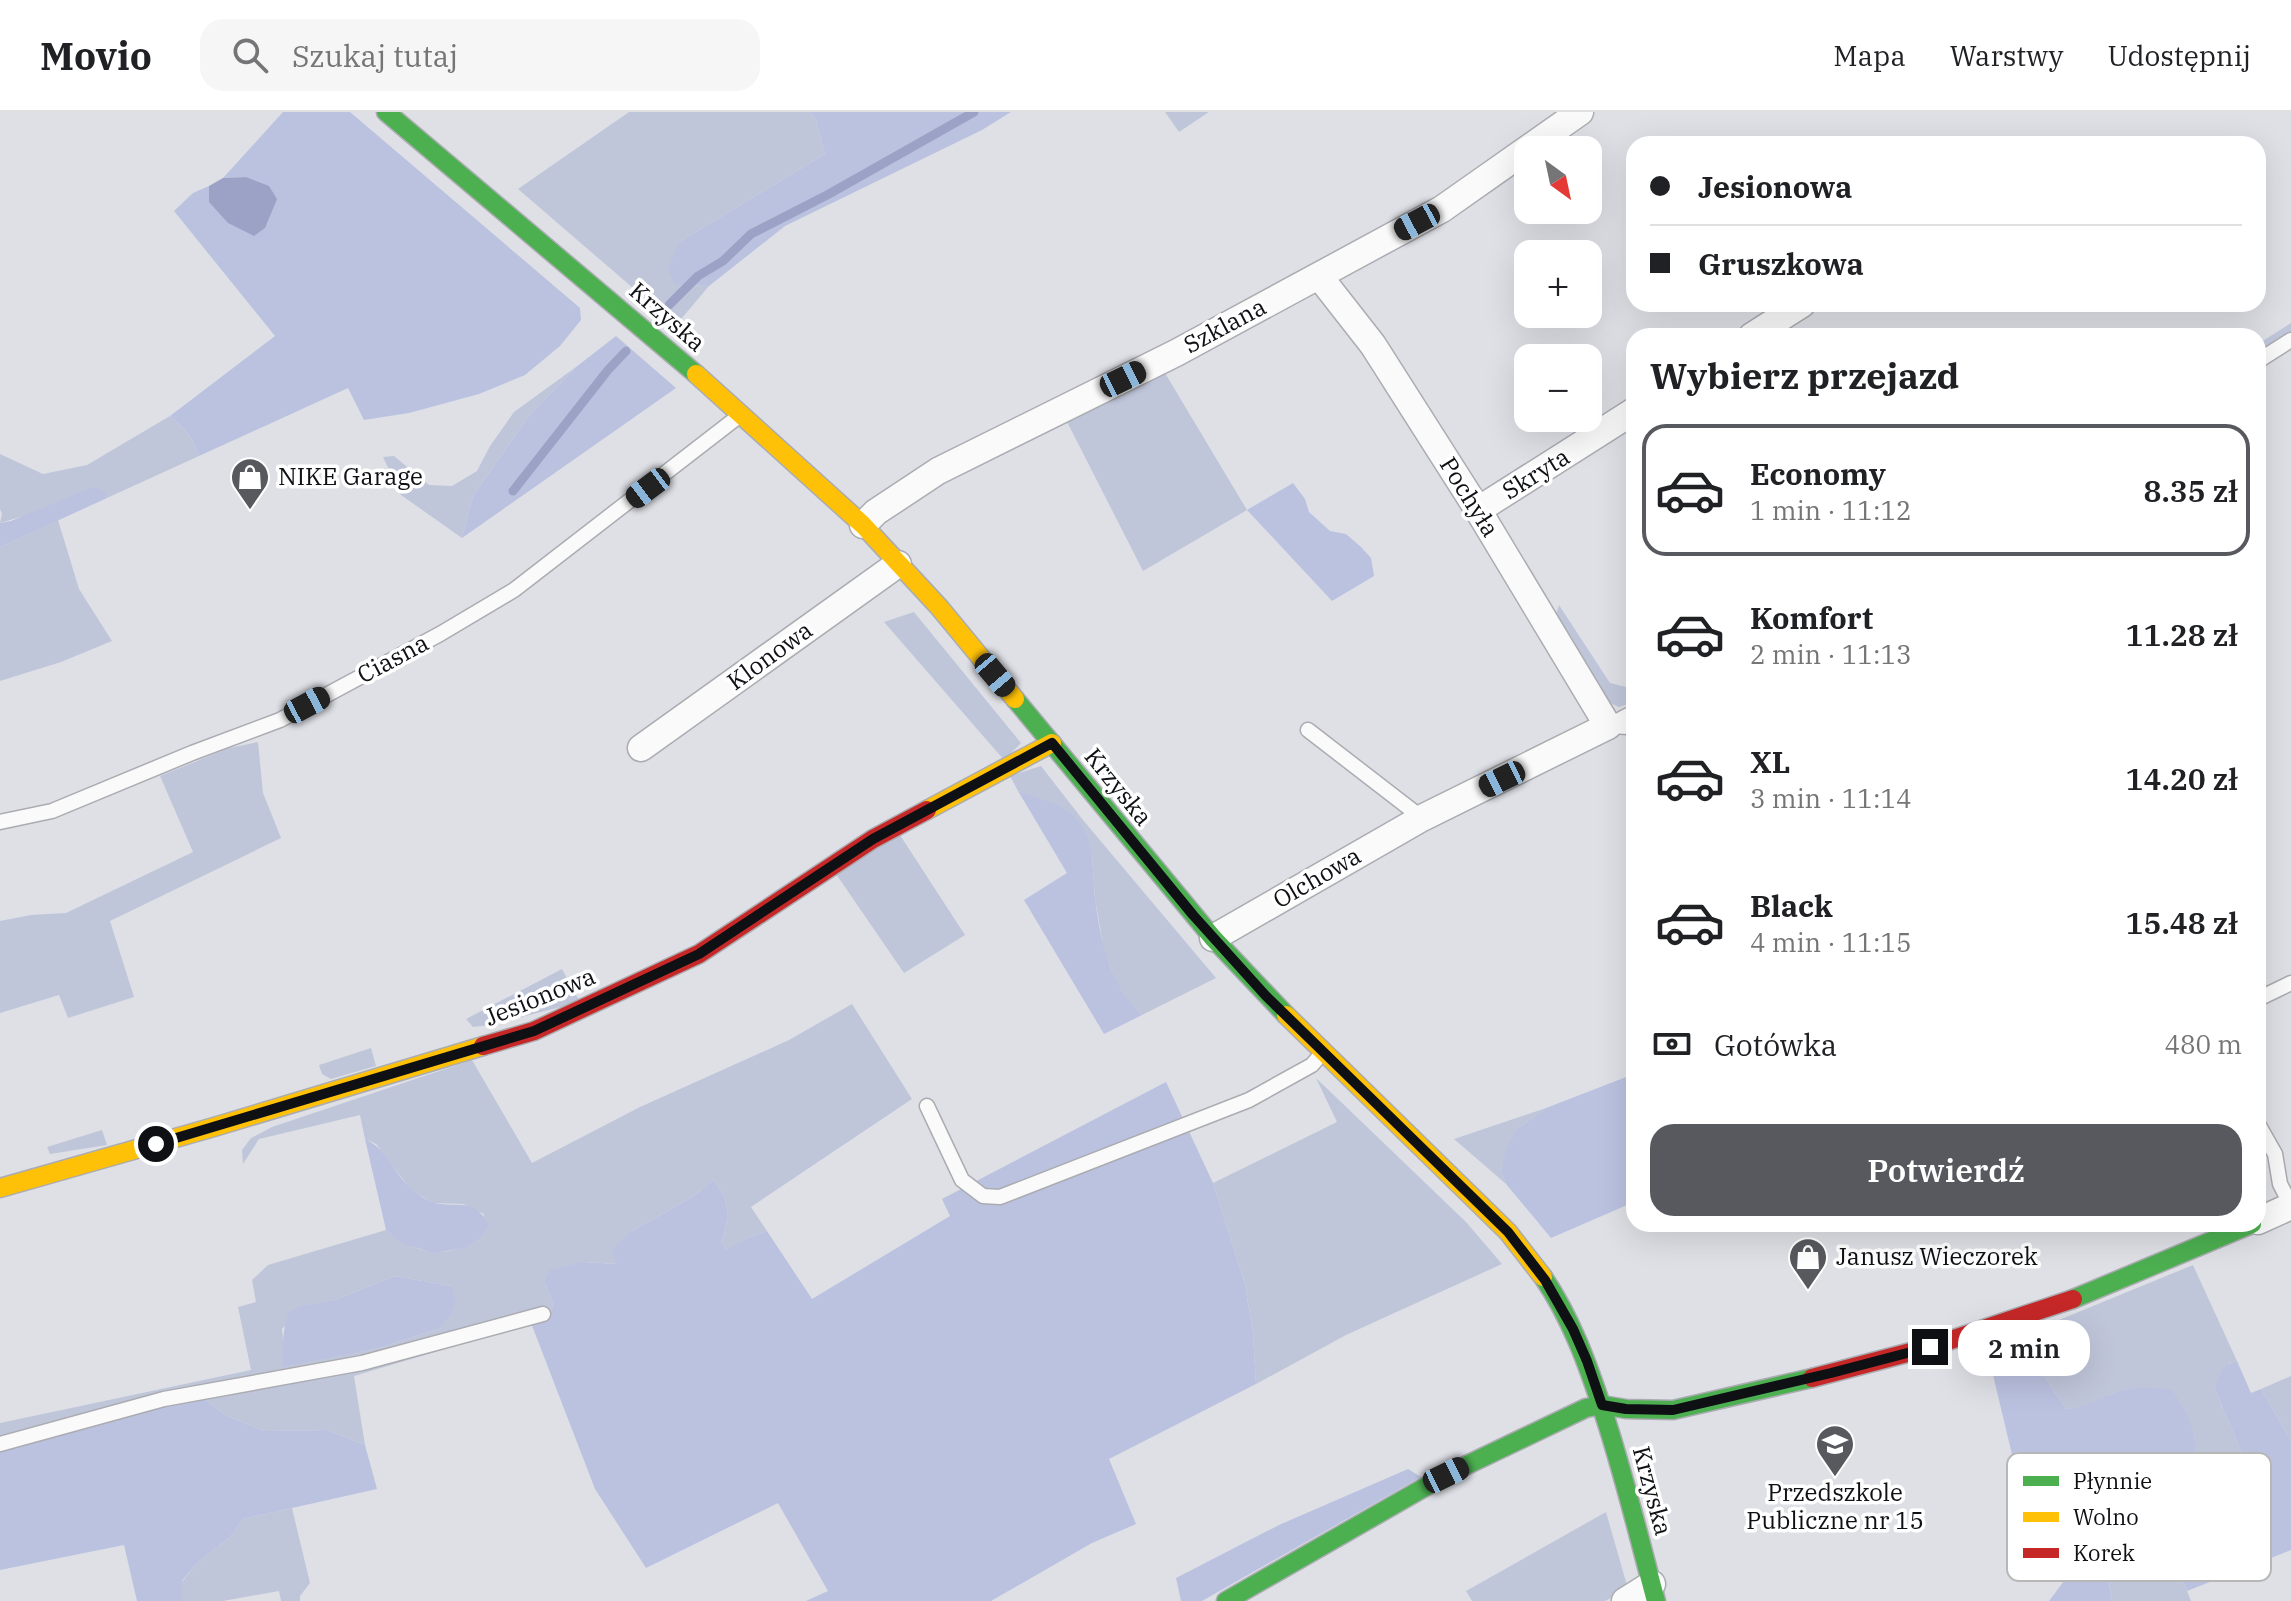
<!DOCTYPE html>
<html lang="pl">
<head>
<meta charset="utf-8">
<style>
  :root { --surface:#fff; --page:#f6f6f6; --text:#202124; --muted:#757577; --line:#e0e0e0; --accent:#57595e }
  body { margin:0; font-family:"IBM Plex Serif",serif; background:var(--page); color:var(--text); height:100vh; display:flex; flex-direction:column; font-size:30px; white-space:nowrap }
  * { box-sizing:border-box; margin:0 }
  p { font-size:26px; color:var(--muted) }
  .icon { flex:none; width:44px; height:44px; fill:none; stroke:currentColor; stroke-width:2; stroke-linecap:round; stroke-linejoin:round }
  .map { position:relative; flex:1; overflow:hidden }
  .panel { position:absolute; left:1626px; top:216px; width:640px; height:904px; display:flex; flex-direction:column; background:var(--surface); border-radius:24px; box-shadow:0 8px 32px #0002 }
  .panel>* { flex:none }
  .top-card { position:absolute; left:1626px; top:24px; width:640px; height:176px; border-radius:24px; box-shadow:0 8px 32px #0002; display:grid; align-content:center; height:176px; padding:0 24px; background:var(--surface) }
  .needle { width:52px; rotate:147deg }
  .tools { position:absolute; left:1514px; top:24px; display:grid; gap:16px }
  .tools a { display:grid; place-items:center; width:88px; height:88px; border-radius:16px; background:var(--surface); box-shadow:0 8px 32px #0002; font-size:40px }
  .end { position:absolute; width:36px; height:36px; margin:-18px; border:10px solid #0f1014; background:#fff; box-shadow:0 0 0 4px #fff }
  .from { border-radius:50% }
  .bubble { position:absolute; height:56px; border-radius:24px; background:var(--surface); box-shadow:0 8px 32px #0002; font-size:26px; font-weight:600; line-height:56px; text-align:center }
  .car { position:absolute; width:24px; height:48px; margin:-24px -12px; border-radius:10px; box-shadow:0 0 6px 2px #0007; background:linear-gradient(#222 24%,#8ab4d8 0 40%,#222 0 76%,#8ab4d8 0 86%,#222 0) }
  .top-card b { display:flex; align-items:center; gap:28px; height:76px; font-size:30px }
  .top-card b+b { border-top:2px solid var(--line) }
  .top-card i { width:20px; height:20px; background:var(--text) }
  ul { padding:0; list-style:none }
  li { display:flex; align-items:center; gap:24px; height:132px; margin:0 16px 12px; padding:0 8px; border:4px solid transparent; border-radius:24px }
  li div { flex:1 }
  li b { display:block; font-size:30px }
  li em { font-style:normal; font-weight:600 }
  li.selected { border-color:var(--accent) }
  li>.icon { width:72px; height:72px; stroke-width:1.5 }
  h2 { padding:0 24px; font-size:36px; line-height:96px }
  .pay { display:flex; align-items:center; gap:20px; height:88px; padding:0 24px; font-size:30px }
  .pay p { margin-inline-start:auto }
  .cta { display:flex; gap:16px; margin-top:auto; padding:16px 24px }
  .cta a { flex:1; height:92px; border-radius:24px; background:var(--accent); color:#fff; font-size:32px; font-weight:600; line-height:92px; text-align:center }
  header { display:flex; align-items:center; gap:48px; box-sizing:border-box; height:112px; padding:0 40px; background:var(--surface); border-bottom:2px solid var(--line) }
  header strong { font-size:38px }
  nav { display:flex; gap:44px; margin-inline-start:auto; font-size:28px }
  .search { width:560px; height:72px; background:var(--page); display:flex; align-items:center; gap:20px; box-sizing:border-box; padding:0 28px; border-radius:24px; color:var(--muted); font-size:30px }
  .map>svg:first-child { display:block }
  .green { fill:#c0c6da; fill-rule:evenodd }
  .forest { fill:#bbc2e0 }
  .water { fill:#9ba2c5 }
  .lines { fill:none; stroke-linecap:round; stroke-linejoin:round }
  .stream { stroke:#9ba2c5; stroke-width:9 }
  .lane-casing { stroke:#abacb1; stroke-width:17 }
  .street-casing { stroke:#abacb1; stroke-width:29 }
  .fast-casing { stroke:#abacb1; stroke-width:21 }
  .slow-casing { stroke:#abacb1; stroke-width:21 }
  .jam-casing { stroke:#abacb1; stroke-width:21 }
  .lane { stroke:#fafafb; stroke-width:14 }
  .street { stroke:#fafafb; stroke-width:26 }
  .fast { stroke:#4caf50; stroke-width:18 }
  .slow { stroke:#ffc107; stroke-width:18 }
  .jam { stroke:#c62828; stroke-width:18 }
  .route { stroke:#0f1014; stroke-width:10 }
  .labels { text-anchor:middle; stroke-width:7; stroke-linejoin:round; paint-order:stroke }
  .street-label { font-size:24px; fill:#0f1014; stroke:#fff }
  .poi-label { font-size:24px; fill:#0f1014; stroke:#fff; text-anchor:start }
  .key { fill:#fff; stroke:#b7b7b8; stroke-width:2 }
  .key-label { font-size:22px; fill:#0f1014 }
</style>
</head>
<body>
<header>
<strong>Movio</strong>
<div class="search"><svg class="icon" aria-label="search" viewBox="0 0 24 24"><circle cx="10" cy="10" r="6"/><path d="M15 15l6 6"/></svg>Szukaj tutaj</div>
<nav><a>Mapa</a><a>Warstwy</a><a>Udostępnij</a></nav>
</header>
<div class="map">
<svg width="2291" height="1489" viewBox="0 0 2291 1489">
  <rect width="100%" height="100%" fill="#dee0e6"/>
  <path class="green" d="M 629,0 L 810,0 L 816,8 L 825,42 L 679,130 L 675,173 L 709,174 L 676,213 L 518,77 Z
    M 1165,0 L 1209,0 L 1179,20 Z
    M 2291,211 L 2291,220 L 2258,242 L 2258,232 Z
    M 576,255 L 528,305 L 473,384 L 462,426 L 401,383 L 383,345 L 394,344 L 429,373 L 452,374 L 477,359 L 490,334 L 514,300 Z
    M 1162,256 L 1247,398 L 1143,459 L 1064,304 Z
    M 170,304 C 185,316 193,326 199,344 L 107,386 L 105,380 L 0,411 L 2,402 L 0,397 L 0,342 L 43,362 L 87,353 Z
    M 58,408 L 79,477 L 112,529 L 61,550 L 0,569 L 0,435 Z
    M 1559,493 L 1610,571 L 1634,577 L 1634,590 L 1619,595 L 1604,588 L 1555,505 Z
    M 914,500 L 1021,631 L 1004,648 L 884,510 Z
    M 258,630 L 263,681 L 281,726 L 110,809 L 134,885 L 68,906 L 59,883 L 0,901 L 0,809 L 31,803 L 66,801 L 193,740 L 160,664 L 229,636 Z
    M 1041,654 L 1083,708 L 1216,866 L 1142,903 L 1131,893 L 1116,869 L 1104,838 L 1095,787 L 1092,744 L 1047,690 L 1018,679 L 1010,664 Z
    M 898,720 L 965,823 L 904,861 L 836,762 Z
    M 562,857 L 580,890 L 490,913 L 473,915 L 466,907 Z
    M 852,892 L 912,987 L 751,1095 L 767,1119 L 747,1126 L 728,1139 L 721,1130 C 730,1106 731,1088 713,1068 L 694,1084 L 632,1119 L 618,1152 L 583,1150 L 544,1169 L 553,1192 L 550,1206 L 354,1264 L 365,1333 L 327,1318 L 264,1319 L 227,1304 L 204,1287 L 169,1292 L 0,1340 L 0,1311 L 251,1258 L 238,1195 L 256,1190 L 252,1168 L 268,1153 L 386,1118 C 415,1142 445,1147 478,1128 L 484,1102 L 463,1092 L 433,1091 L 411,1078 L 376,1032 L 365,1027 L 360,1003 L 259,1027 L 243,1052 L 242,1038 L 251,1026 L 272,1015 L 472,948 L 532,1051 L 640,995 L 789,928 ZM 395,1164 L 451,1174 L 438,1217 L 379,1236 L 282,1254 L 284,1236 L 282,1217 L 301,1195 L 335,1188 Z
    M 371,936 L 376,954 L 331,967 L 322,962 L 319,953 Z
    M 1316,966 L 1466,1110 L 1502,1152 L 1346,1223 L 1256,1272 L 1253,1222 L 1245,1172 L 1213,1071 L 1337,1010 Z
    M 1546,996 L 1518,1016 L 1501,1057 L 1506,1072 L 1454,1027 Z
    M 102,1018 L 107,1033 L 50,1042 L 47,1035 Z
    M 2193,1153 L 2237,1249 L 2229,1251 L 2215,1277 L 2242,1342 L 2250,1375 L 2171,1439 L 2191,1489 L 2112,1489 C 2105,1447 2099,1404 2078,1367 L 2090,1357 L 2110,1351 L 2121,1357 L 2127,1372 L 2114,1281 L 2083,1296 L 2066,1297 L 2041,1260 L 2020,1255 L 1993,1263 L 1986,1238 Z
    M 2291,1264 L 2291,1329 L 2261,1277 Z
    M 292,1396 L 310,1471 L 300,1484 L 300,1489 L 281,1489 L 279,1479 L 223,1489 L 182,1489 L 182,1470 L 196,1452 L 230,1425 L 243,1407 Z
    M 1606,1400 L 1628,1477 L 1605,1489 L 1472,1489 L 1466,1479 Z"/>
  <path class="forest" d="M 283,0 L 350,0 L 580,196 L 581,208 L 560,234 L 525,263 L 479,282 L 409,301 L 364,308 L 348,276 L 199,344 C 193,326 185,316 170,304 L 275,224 L 174,99 L 193,81 L 209,74 L 209,90 L 246,65 L 223,66 Z
    M 810,0 L 1011,0 L 982,18 L 785,114 L 709,174 L 675,173 L 668,157 L 679,130 L 825,42 L 816,8 Z
    M 616,224 L 676,276 L 462,426 L 473,384 L 528,305 L 576,255 Z
    M 1293,371 L 1305,387 L 1309,400 L 1330,419 L 1346,422 L 1361,435 L 1371,446 L 1374,464 L 1332,489 L 1247,398 Z
    M 92,375 L 106,380 L 107,386 L 0,435 L 0,411 L 11,409 Z
    M 1018,679 C 1033,684 1058,691 1069,700 C 1096,721 1092,756 1095,786 C 1100,828 1110,873 1142,903 L 1104,922 L 1024,788 L 1067,761 Z
    M 1634,962 L 1634,1090 L 1551,1126 L 1506,1072 L 1501,1058 L 1507,1035 L 1518,1016 L 1546,996 Z
    M 1166,970 L 1213,1071 L 1245,1172 L 1253,1222 L 1256,1272 L 1109,1347 L 1136,1412 L 1092,1431 L 991,1489 L 806,1489 L 828,1479 L 778,1391 L 646,1456 L 595,1377 L 531,1211 L 550,1205 L 553,1192 L 544,1169 L 550,1158 L 583,1150 L 617,1152 L 612,1138 L 632,1119 L 694,1084 L 713,1068 C 731,1088 730,1106 721,1130 L 727,1138 L 747,1126 L 767,1119 L 812,1187 L 950,1104 L 942,1087 Z
    M 365,1027 C 389,1038 394,1063 413,1078 C 418,1083 428,1089 435,1091 C 458,1096 476,1085 489,1114 L 478,1128 L 464,1136 L 434,1141 L 401,1131 L 386,1118 Z
    M 395,1164 L 451,1174 L 456,1189 L 450,1204 L 438,1217 L 379,1236 L 282,1255 C 284,1235 281,1220 289,1200 L 301,1194 L 335,1188 Z
    M 2237,1249 L 2251,1281 L 2261,1277 L 2291,1329 L 2291,1438 L 2187,1479 L 2171,1439 L 2181,1424 L 2250,1374 L 2242,1342 L 2215,1277 C 2219,1263 2221,1252 2237,1249 Z
    M 2020,1255 L 2041,1260 L 2066,1297 C 2088,1296 2096,1287 2115,1281 C 2135,1274 2151,1275 2172,1278 C 2194,1309 2198,1327 2193,1364 L 2170,1382 L 2144,1389 L 2127,1372 L 2121,1357 L 2110,1351 L 2090,1357 L 2078,1367 C 2098,1405 2105,1447 2112,1489 L 2049,1489 L 2064,1469 L 2025,1397 L 1993,1263 Z
    M 204,1287 L 227,1304 L 264,1319 L 327,1318 L 365,1333 L 377,1377 L 243,1407 L 230,1425 L 196,1452 L 182,1469 L 182,1489 L 137,1489 L 124,1433 L 0,1458 L 0,1340 L 169,1292 Z
    M 1408,1357 L 1421,1365 L 1202,1489 L 1181,1489 L 1176,1466 L 1279,1413 Z"/>
  <path class="water" d="M 246,65 L 269,74 L 277,87 L 265,116 L 254,124 L 228,111 L 209,90 L 209,74 L 223,66 Z"/>
  <g class="lines">
    <path class="stream" d="M 669,193 L 698,164 L 723,149 L 751,122 L 829,82 L 974,0
      M 513,379 L 608,258 L 626,239"/>
    <defs>
      <path id="lane" d="M 2258,249 L 2291,228
        M 1608,614 L 1634,600
        M 1608,614 L 1629,615 L 1634,620
        M 1308,618 L 1422,706
        M 0,710 L 52,699 L 192,641 L 280,608 L 440,522 L 514,478 L 739,304
        M 2258,887 L 2291,871
        M 927,994 L 962,1068 L 983,1084 L 1000,1085 L 1249,988 L 1312,953 L 1323,940
        M 2258,1012 L 2275,1042 L 2280,1072 L 2291,1093
        M 0,1332 L 164,1287 L 362,1251 L 543,1202"/>
      <path id="street" d="M 1752,224 L 1802,192
        M 1478,398 L 1634,299
        M 863,413 L 876,400 L 938,359 L 1176,241 L 1442,97 L 1580,0
        M 641,636 L 898,452
        M 1213,826 L 1422,706 L 1608,614 L 1478,398 L 1373,233 L 1319,164
        M 2258,1109 L 2291,1094
        M 1625,1489 L 1652,1472"/>
      <path id="fast" d="M 386,0 L 696,262
        M 1015,587 L 1213,826 L 1286,903
        M 1543,1165 C 1571,1206 1588,1253 1603,1299 C 1624,1362 1639,1426 1656,1489
        M 2073,1187 L 2252,1112
        M 1226,1489 L 1446,1363 L 1586,1296 L 1602,1293 L 1626,1297 L 1673,1298 L 1812,1266"/>
      <path id="slow" d="M 696,262 L 863,413 L 939,495 L 1015,587
        M 927,698 L 1052,631
        M 1286,903 L 1508,1120 L 1543,1165
        M 0,1076 L 214,1015 L 483,934"/>
      <path id="jam" d="M 483,934 L 534,919 L 699,842 L 873,727 L 927,698
        M 1812,1266 L 1930,1235 L 2073,1187"/>
    </defs>
    <use href="#lane" class="lane-casing"/>
    <use href="#street" class="street-casing"/>
    <use href="#fast" class="fast-casing"/>
    <use href="#slow" class="slow-casing"/>
    <use href="#jam" class="jam-casing"/>
    <use href="#lane" class="lane"/>
    <use href="#street" class="street"/>
    <use href="#fast" class="fast"/>
    <use href="#slow" class="slow"/>
    <use href="#jam" class="jam"/>
  </g>
  <g class="lines">
    <path class="route" d="M 156,1032 L 534,919 L 699,842 L 873,727 L 1052,631 L 1193,803 L 1266,884 L 1508,1120 L 1545,1168 L 1573,1217 L 1587,1249 L 1602,1293 L 1626,1297 L 1673,1298 L 1831,1261 L 1930,1235"/>
  </g>
  <defs>
    <symbol id="shop-pin" viewBox="-11 -11 22 30"><path d="M0 17L-7.5 6A9.5 9.5 0 1 1 7.5 6Z" fill="#57595e" stroke="#fff"/><path d="M-5-2.5h2.3a2.7 3.5 0 0 1 5.4 0H5L5.5 6h-11ZM-1.5-2.5h3a1.5 2.3 0 0 0-3 0Z" fill="#fff"/></symbol>
    <symbol id="school-pin" viewBox="-11 -11 22 30"><path d="M0 17L-7.5 6A9.5 9.5 0 1 1 7.5 6Z" fill="#57595e" stroke="#fff"/><path d="M0-5L7-2L0 1L-7-2ZM-4 1L0 2.5L4 1V4Q0 6-4 4Z" fill="#fff"/></symbol>
  </defs>
  <g fill-rule="evenodd">
    <use href="#shop-pin" x="228" y="343" width="44" height="60"/>
    <use href="#shop-pin" x="1786" y="1123" width="44" height="60"/>
    <use href="#school-pin" x="1813" y="1310" width="44" height="60"/>
  </g>
  <g class="labels">
    <g class="street-label">
      <text transform="translate(667 205) rotate(41)" y="8">Krzyska</text>
      <text transform="translate(1225 214) rotate(-28)" y="8">Szklana</text>
      <text transform="translate(1536 362) rotate(-32)" y="8">Skryta</text>
      <text transform="translate(1469 385) rotate(58)" y="8">Pochyła</text>
      <text transform="translate(770 544) rotate(-36)" y="8">Klonowa</text>
      <text transform="translate(393 547) rotate(-28)" y="8">Ciasna</text>
      <text transform="translate(1118 675) rotate(51)" y="8">Krzyska</text>
      <text transform="translate(1317 766) rotate(-30)" y="8">Olchowa</text>
      <text transform="translate(540 885) rotate(-22)" y="8">Jesionowa</text>
      <text transform="translate(1652 1379) rotate(75)" y="8">Krzyska</text>
    </g>
    <g class="poi-label">
      <text x="278" y="373">NIKE Garage</text>
      <text x="1836" y="1153">Janusz Wieczorek</text>
      <text x="1835" y="1389" text-anchor="middle">Przedszkole<tspan x="1835" dy="28">Publiczne nr 15</tspan></text>
    </g>
  </g>
  <rect x="2007" y="1341" width="264" height="128" rx="12" class="key"/>
  <rect x="2023" y="1364" width="36" height="10" fill="#4caf50"/>
  <rect x="2023" y="1400" width="36" height="10" fill="#ffc107"/>
  <rect x="2023" y="1436" width="36" height="10" fill="#c62828"/>
  <g class="key-label">
    <text x="2073" y="1377">Płynnie</text>
    <text x="2073" y="1413">Wolno</text>
    <text x="2073" y="1449">Korek</text>
  </g>
</svg>
<div class="tools">
<a><svg class="needle" viewBox="-14 -14 28 28"><path d="M0-13l5 13h-10z" fill="#e53935"/><path d="M0 13l5-13h-10z" fill="#757577"/></svg></a>
<a>+</a>
<a>−</a>
</div>
<i class="end from" style="left:156px;top:1032px"></i>
<i class="end" style="left:1930px;top:1235px"></i>
<div class="bubble" style="left:1958px;top:1208px;width:132px">2 min</div>
<i class="car" style="left:1417px;top:110px;rotate:242deg"></i>
<i class="car" style="left:1123px;top:267px;rotate:64deg"></i>
<i class="car" style="left:648px;top:376px;rotate:233deg"></i>
<i class="car" style="left:995px;top:563px;rotate:140deg"></i>
<i class="car" style="left:307px;top:593px;rotate:62deg"></i>
<i class="car" style="left:1502px;top:667px;rotate:244deg"></i>
<i class="car" style="left:1446px;top:1363px;rotate:64deg"></i>
<div class="top-card">
<b><i class="from"></i>Jesionowa</b>
<b><i></i>Gruszkowa</b>
</div>
<section class="panel">
<h2>Wybierz przejazd</h2>
<ul>
<li class="selected"><svg class="icon" aria-label="car" viewBox="0 0 24 24"><path d="M5 17H2v-5l4-1 3-4h7l3 4 3 1v5h-3M9 17h6M6 11h13"/><circle cx="7" cy="17" r="2"/><circle cx="17" cy="17" r="2"/></svg><div><b>Economy</b><p>1 min · 11:12</p></div><em>8.35 zł</em></li>
<li><svg class="icon" aria-label="car" viewBox="0 0 24 24"><path d="M5 17H2v-5l4-1 3-4h7l3 4 3 1v5h-3M9 17h6M6 11h13"/><circle cx="7" cy="17" r="2"/><circle cx="17" cy="17" r="2"/></svg><div><b>Komfort</b><p>2 min · 11:13</p></div><em>11.28 zł</em></li>
<li><svg class="icon" aria-label="car" viewBox="0 0 24 24"><path d="M5 17H2v-5l4-1 3-4h7l3 4 3 1v5h-3M9 17h6M6 11h13"/><circle cx="7" cy="17" r="2"/><circle cx="17" cy="17" r="2"/></svg><div><b>XL</b><p>3 min · 11:14</p></div><em>14.20 zł</em></li>
<li><svg class="icon" aria-label="car" viewBox="0 0 24 24"><path d="M5 17H2v-5l4-1 3-4h7l3 4 3 1v5h-3M9 17h6M6 11h13"/><circle cx="7" cy="17" r="2"/><circle cx="17" cy="17" r="2"/></svg><div><b>Black</b><p>4 min · 11:15</p></div><em>15.48 zł</em></li>
</ul>
<div class="pay"><svg class="icon" aria-label="cash" viewBox="0 0 24 24"><path d="M3 7h18v10H3z"/><circle cx="12" cy="12" r="2"/></svg>Gotówka<p>480 m</p></div>
<div class="cta"><a>Potwierdź</a></div>
</section>
</div>
</body>
</html>
